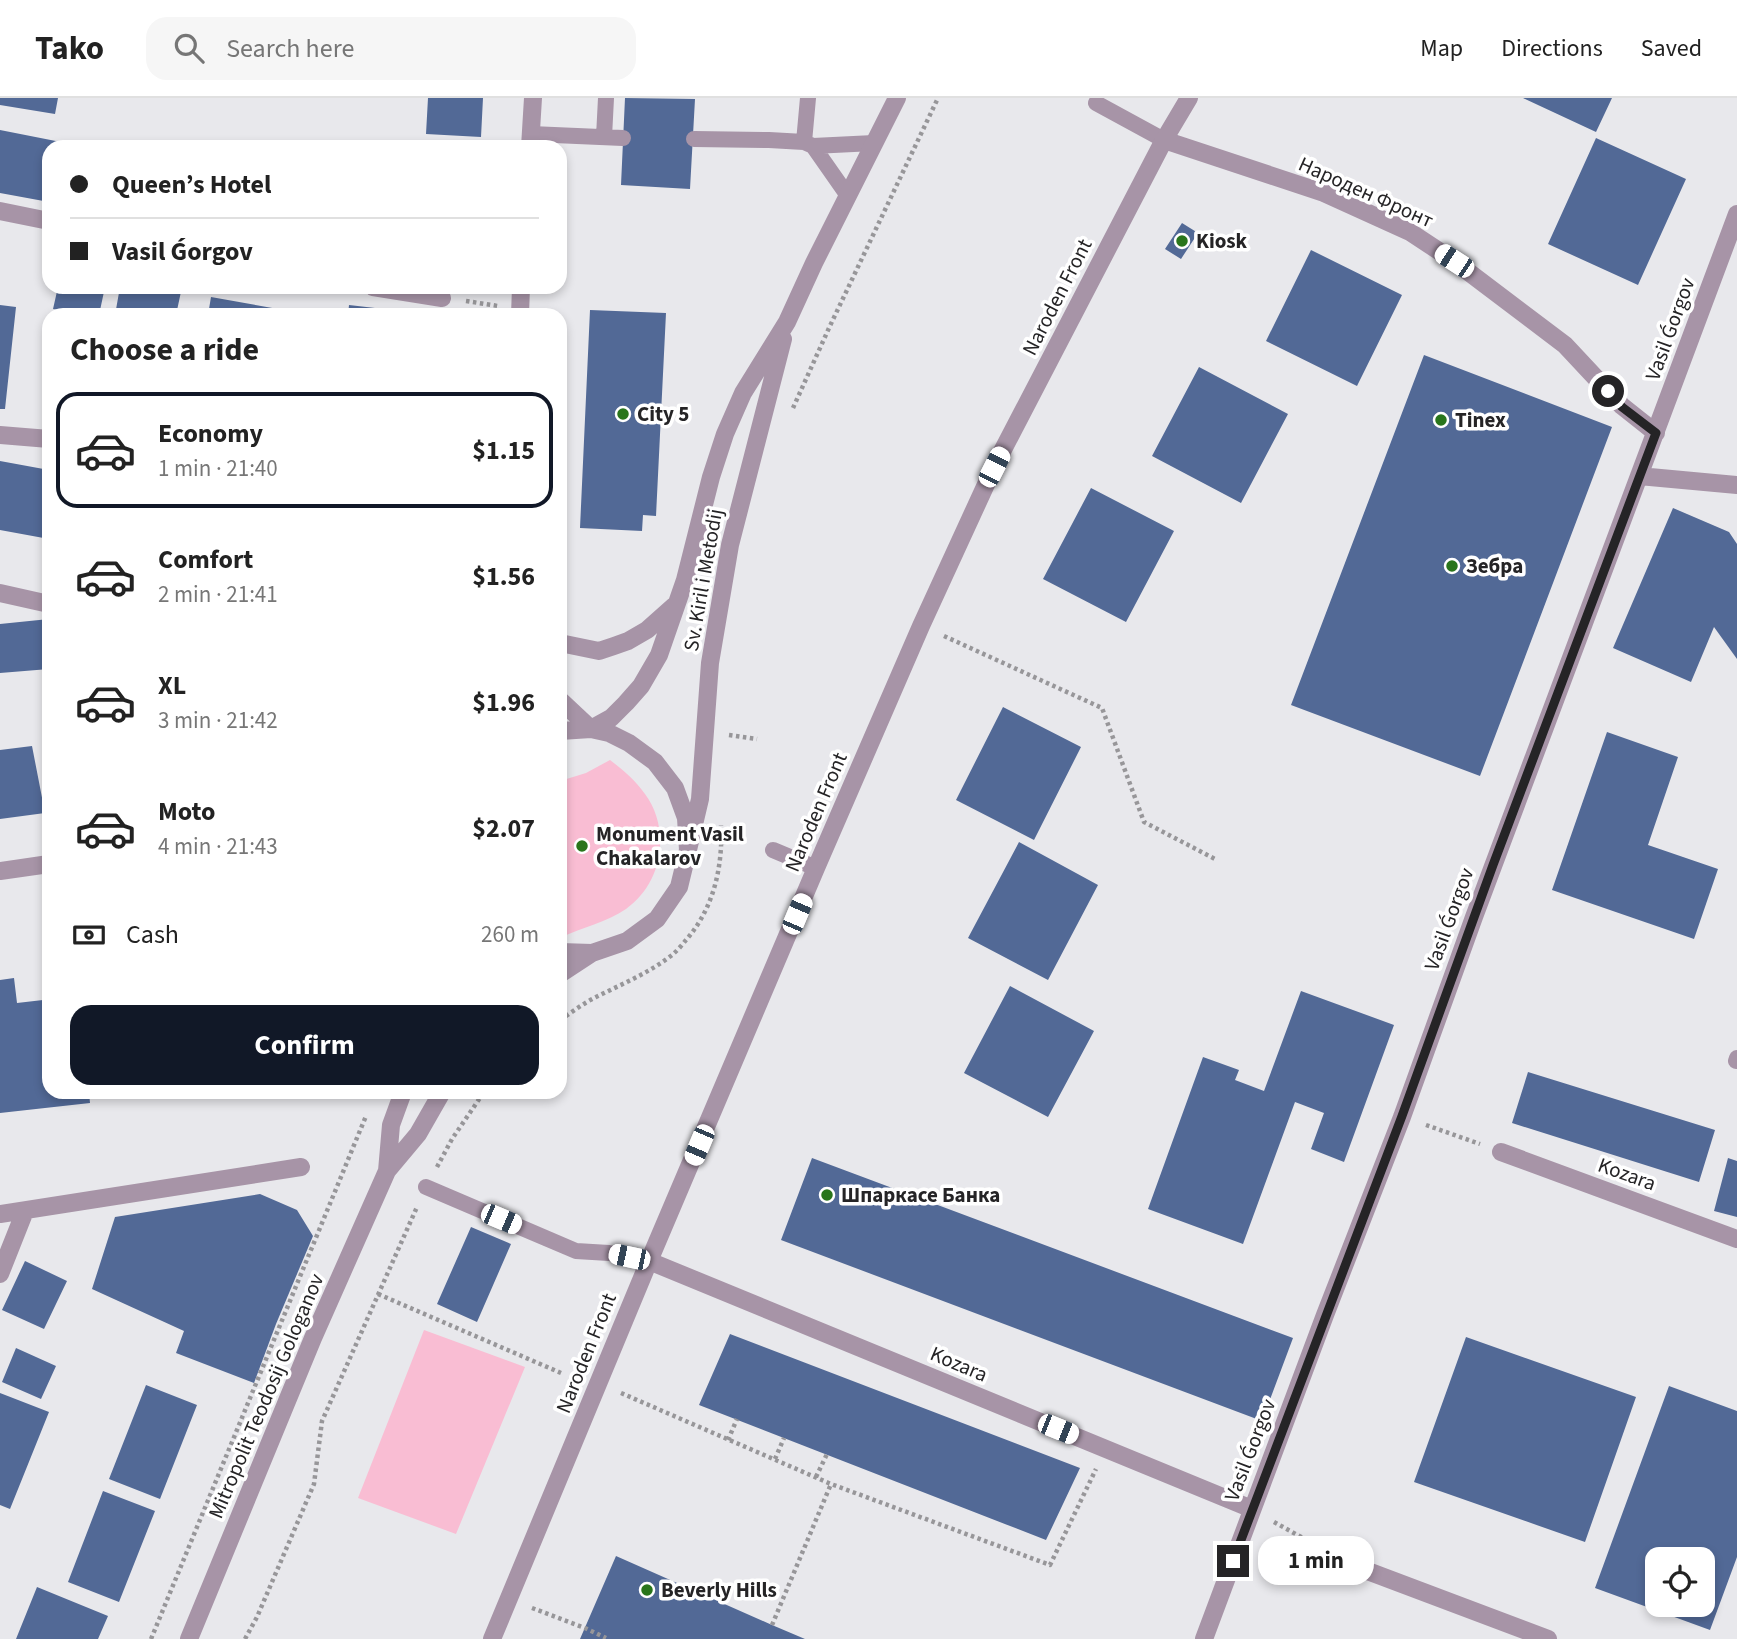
<!DOCTYPE html>
<html lang="en">
<head>
<meta charset="utf-8">
<style>
  :root { --surface:#fff; --page:#f6f6f6; --text:#222; --muted:#767676; --line:#e0e0e0; --accent:#111827 }
  body { margin:0; font-family:"Source Sans 3",sans-serif; background:var(--page); color:var(--text); height:100vh; display:flex; flex-direction:column; font-size:26px; white-space:nowrap }
  * { box-sizing:border-box; margin:0 }
  p { font-size:23px; color:var(--muted) }
  .icon { flex:none; width:38px; height:38px; fill:none; stroke:currentColor; stroke-width:2; stroke-linecap:round; stroke-linejoin:round }
  .map { position:relative; flex:1; overflow:hidden }
  .drawer { position:absolute; left:42px; top:210px; width:525px; height:791px; display:flex; flex-direction:column; background:var(--surface); border-radius:21px; box-shadow:0 4px 10px #0003 }
  .drawer>* { flex:none }
  .banner { position:absolute; left:42px; top:42px; width:525px; height:154px; border-radius:21px; box-shadow:0 4px 10px #0003; display:grid; align-content:center; height:154px; padding:0 28px; background:var(--surface) }
  .controls { position:absolute; left:1645px; top:1449px; display:grid; gap:14px }
  .controls a { display:grid; place-items:center; width:70px; height:70px; border-radius:14px; background:var(--surface); box-shadow:0 4px 10px #0003; font-size:35px }
  .end { position:absolute; width:32px; height:32px; margin:-16px; border:9px solid #252426; background:#fff; box-shadow:0 0 0 4px #fff }
  .from { border-radius:50% }
  .bubble { position:absolute; height:49px; border-radius:21px; background:var(--surface); box-shadow:0 4px 10px #0003; font-size:23px; font-weight:700; line-height:49px; text-align:center }
  .car { position:absolute; width:21px; height:42px; margin:-21px -10px; border-radius:9px; box-shadow:0 0 5px 2px #0007; background:linear-gradient(#fff 24%,#345 0 40%,#fff 0 76%,#345 0 86%,#fff 0) }
  .banner b { display:flex; align-items:center; gap:24px; height:66px; font-size:26px }
  .banner b+b { border-top:2px solid var(--line) }
  .banner i { width:18px; height:18px; background:var(--text) }
  ul { padding:0; list-style:none }
  li { display:flex; align-items:center; gap:21px; height:116px; margin:0 14px 10px; padding:0 14px; border:4px solid transparent; border-radius:21px }
  li div { flex:1 }
  li b { display:block; font-size:26px }
  li em { font-style:normal; font-weight:700 }
  li.current { border-color:var(--accent) }
  li>.icon { width:63px; height:63px; stroke-width:1.5 }
  h2 { padding:0 28px; font-size:32px; line-height:84px }
  .pay { display:flex; align-items:center; gap:18px; height:77px; padding:0 28px; font-size:26px }
  .pay p { margin-inline-start:auto }
  .button { display:flex; gap:14px; margin-top:auto; padding:14px 28px }
  .button a { flex:1; height:80px; border-radius:21px; background:var(--accent); color:#fff; font-size:28px; font-weight:700; line-height:80px; text-align:center }
  header { display:flex; align-items:center; gap:42px; box-sizing:border-box; height:98px; padding:0 35px; background:var(--surface); border-bottom:2px solid var(--line) }
  header strong { font-size:33px }
  nav { display:flex; gap:38px; margin-inline-start:auto; font-size:24px }
  .search { width:490px; height:63px; background:var(--page); display:flex; align-items:center; gap:18px; box-sizing:border-box; padding:0 24px; border-radius:21px; color:var(--muted); font-size:26px }
  .map>svg:first-child { display:block }
  .green { fill:#f9bdd3 }
  .building { fill:#526996; fill-rule:evenodd }
  .lines { fill:none; stroke-linecap:round; stroke-linejoin:round }
  .path { stroke:#979699; stroke-width:4.5; stroke-dasharray:3.5 3.5; stroke-linecap:butt }
  .service { stroke:#a794a7; stroke-width:16 }
  .minor { stroke:#a794a7; stroke-width:18 }
  .tertiary { stroke:#a794a7; stroke-width:18 }
  .route { stroke:#252426; stroke-width:9 }
  .poi-dot { fill:#29751b; stroke:#fff; stroke-width:2.5 }
  .labels { text-anchor:middle; stroke-width:7; stroke-linejoin:round; paint-order:stroke }
  .street-label { font-size:21px; fill:#252426; stroke:#fff }
  .poi-label { font-size:21px; font-weight:bold; fill:#252426; stroke:#fff; text-anchor:start }
</style>
</head>
<body>
<header>
<strong>Tako</strong>
<div class="search"><svg class="icon" aria-label="search" viewBox="0 0 24 24"><circle cx="10" cy="10" r="6"/><path d="M15 15l6 6"/></svg>Search here</div>
<nav><a>Map</a><a>Directions</a><a>Saved</a></nav>
</header>
<div class="map">
<svg width="1737" height="1541" viewBox="0 0 1737 1541">
  <rect width="100%" height="100%" fill="#e8e8ec"/>
  <path class="green" d="M 610,662 C 623,672 635,682 645,696 C 671,731 663,785 626,811 C 607,824 583,829 562,839 L 560,838 L 560,683 L 586,675 Z
    M 424,1232 L 525,1269 L 456,1436 L 358,1400 Z"/>
  <path class="building" d="M 0,0 L 58,0 L 55,16 L 0,7 Z
    M 428,0 L 483,0 L 481,39 L 426,36 Z
    M 625,0 L 695,1 L 690,91 L 621,87 Z
    M 1523,0 L 1612,0 L 1596,34 Z
    M 0,32 L 81,48 L 81,49 L 49,49 L 49,104 L 0,95 Z
    M 1596,40 L 1686,81 L 1638,187 L 1548,146 Z
    M 1182,125 L 1198,135 L 1181,161 L 1165,151 Z
    M 1311,152 L 1402,197 L 1357,288 L 1266,243 Z
    M 58,189 L 105,189 L 99,217 L 80,217 L 53,211 Z
    M 120,189 L 182,189 L 176,217 L 115,217 Z
    M 211,199 L 306,216 L 306,217 L 208,217 Z
    M 0,207 L 16,209 L 5,311 L 0,311 Z
    M 349,207 L 401,213 L 400,217 L 348,217 Z
    M 590,212 L 666,215 L 656,418 L 643,417 L 642,433 L 580,430 Z
    M 1424,257 L 1612,329 L 1480,678 L 1291,607 Z
    M 1199,269 L 1288,316 L 1241,405 L 1152,358 Z
    M 0,363 L 49,372 L 49,441 L 0,432 Z
    M 1091,390 L 1174,433 L 1126,524 L 1043,481 Z
    M 1673,410 L 1729,434 L 1737,446 L 1737,561 L 1714,529 L 1691,584 L 1613,550 Z
    M 49,521 L 49,571 L 0,575 L 0,526 Z
    M 1003,609 L 1081,649 L 1034,742 L 956,702 Z
    M 49,616 L 49,645 L 48,645 L 43,617 Z
    M 1607,634 L 1678,659 L 1648,747 L 1718,771 L 1694,841 L 1552,792 Z
    M 32,648 L 45,715 L 0,721 L 0,652 Z
    M 1019,744 L 1098,787 L 1048,882 L 968,840 Z
    M 14,880 L 17,905 L 43,902 L 47,934 L 49,934 L 49,994 L 89,994 L 90,1005 L 0,1015 L 0,882 Z
    M 1010,888 L 1094,933 L 1048,1019 L 964,975 Z
    M 1301,893 L 1394,927 L 1344,1064 L 1311,1051 L 1324,1015 L 1295,1004 L 1243,1146 L 1148,1111 L 1203,959 L 1239,972 L 1235,982 L 1264,993 Z
    M 1528,974 L 1715,1032 L 1699,1084 L 1512,1025 Z
    M 812,1060 L 1293,1240 L 1262,1323 L 781,1142 Z
    M 1728,1060 L 1737,1063 L 1737,1119 L 1714,1113 Z
    M 260,1096 L 297,1112 L 313,1138 L 276,1226 L 254,1285 L 176,1255 L 184,1233 L 92,1191 L 115,1119 Z
    M 471,1129 L 511,1146 L 477,1224 L 437,1206 Z
    M 25,1163 L 67,1183 L 44,1231 L 2,1212 Z
    M 730,1236 L 1080,1370 L 1046,1442 L 699,1307 Z
    M 1466,1239 L 1636,1299 L 1585,1444 L 1414,1384 Z
    M 16,1250 L 56,1268 L 41,1301 L 2,1284 Z
    M 146,1287 L 197,1307 L 160,1401 L 109,1381 Z
    M 1669,1288 L 1737,1313 L 1737,1459 L 1710,1532 L 1595,1490 ZM 1657,1461 L 1703,1461 L 1703,1507 L 1657,1507 Z
    M 0,1295 L 49,1314 L 10,1411 L 0,1407 Z
    M 103,1393 L 155,1413 L 119,1504 L 68,1484 Z
    M 616,1458 L 772,1527 L 805,1541 L 580,1541 Z
    M 37,1489 L 108,1518 L 98,1541 L 16,1541 Z"/>
  <g class="lines">
    <path class="path" d="M 466,203 L 498,208
      M 793,310 L 829,230 L 938,0
      M 944,538 L 1102,610 L 1144,724 L 1217,762
      M 729,637 L 757,641
      M 560,922 C 572,914 584,905 596,899 C 622,886 649,875 672,857 C 677,853 682,847 686,842 C 714,810 723,768 721,727
      M 1426,1027 L 1480,1046
      M 437,1069 L 452,1041 L 484,994
      M 378,1196 L 561,1275
      M 621,1295 L 831,1386 L 1050,1467 L 1096,1371
      M 728,1342 L 737,1321
      M 775,1361 L 784,1340
      M 816,1379 L 827,1356
      M 1274,1424 L 1330,1455
      M 532,1510 L 585,1530 L 606,1540
      M 772,1527 L 831,1386
      M 151,1541 L 366,1018
      M 245,1541 L 257,1519 L 314,1386 L 322,1323 L 417,1109"/>
    <path class="service" d="M 1096,5 L 1164,42
      M 531,36 L 623,40
      M 604,39 L 606,0
      M 694,41 L 769,42 L 804,44 L 813,48 L 874,45
      M 804,44 L 808,0
      M 813,48 L 848,98
      M 773,752 L 816,770
      M 1736,963 L 1737,960
      M 426,1089 L 576,1153 L 609,1155 L 649,1163"/>
    <path class="minor" d="M 1164,42 L 1324,95 L 1410,134 L 1454,163 L 1565,247 L 1622,308 L 1656,335
      M 0,113 L 49,123
      M 373,189 L 442,200
      M 0,337 L 49,341
      M 1639,378 L 1737,387
      M 0,495 L 49,506
      M 0,773 L 49,766
      M 1501,1054 L 1737,1141
      M 0,1116 L 301,1069
      M 649,1163 L 1252,1411
      M 0,1176 L 25,1113
      M 1349,1466 L 1548,1541
      M 492,1541 L 649,1163 L 816,770 L 921,528 L 994,369 L 1164,42 L 1189,0
      M 1204,1541 L 1325,1217 L 1402,1019 L 1474,819 L 1737,116"/>
    <path class="tertiary" d="M 530,49 L 533,0
      M 520,217 L 521,189
      M 560,545 L 599,553 L 614,548 L 628,543 L 647,532 L 674,508
      M 560,602 L 591,631
      M 591,631 L 611,620 L 626,605 L 641,588 L 659,557 L 685,482 L 711,379 L 725,336 L 743,295 L 787,224 L 814,165 L 897,0
      M 560,633 L 591,631 L 609,635 L 629,645 L 655,664 L 675,690 L 686,720 L 688,752 L 679,789 L 657,821 L 627,843 L 592,855 L 560,854
      M 688,752 L 700,701 L 710,565 L 730,447 L 783,241
      M 560,876 L 592,855
      M 387,1073 L 391,1027 L 403,994
      M 189,1541 L 313,1240 L 387,1073 L 418,1036 L 442,994"/>
  </g>
  <g class="lines">
    <path class="route" d="M 1233,1463 L 1402,1018 L 1493,767 L 1656,335 L 1622,309 L 1608,293"/>
  </g>
  <g class="poi-dot">
    <circle cx="1182" cy="143" r="7"/>
    <circle cx="623" cy="316" r="7"/>
    <circle cx="1441" cy="322" r="7"/>
    <circle cx="1452" cy="468" r="7"/>
    <circle cx="582" cy="748" r="7"/>
    <circle cx="827" cy="1097" r="7"/>
    <circle cx="647" cy="1492" r="7"/>
  </g>
  <g class="labels">
    <g class="street-label">
      <text transform="translate(1366 94) rotate(24)" y="7">Народен Фронт</text>
      <text transform="translate(1057 199) rotate(-63)" y="7">Naroden Front</text>
      <text transform="translate(1670 231) rotate(-70)" y="7">Vasil Ǵorgov</text>
      <text transform="translate(703 482) rotate(-80)" y="7">Sv. Kiril i Metodij</text>
      <text transform="translate(816 714) rotate(-67)" y="7">Naroden Front</text>
      <text transform="translate(1449 821) rotate(-70)" y="7">Vasil Ǵorgov</text>
      <text transform="translate(1627 1076) rotate(20)" y="7">Kozara</text>
      <text transform="translate(586 1255) rotate(-68)" y="7">Naroden Front</text>
      <text transform="translate(959 1266) rotate(23)" y="7">Kozara</text>
      <text transform="translate(266 1298) rotate(-67)" y="7">Mitropolit Teodosij Gologanov</text>
      <text transform="translate(1250 1352) rotate(-69)" y="7">Vasil Ǵorgov</text>
    </g>
    <g class="poi-label">
      <text x="1196" y="150">Kiosk</text>
      <text x="637" y="323">City 5</text>
      <text x="1455" y="329">Tinex</text>
      <text x="1466" y="475">Зебра</text>
      <text x="596" y="743">Monument Vasil<tspan x="596" dy="24">Chakalarov</tspan></text>
      <text x="841" y="1104">Шпаркасе Банка</text>
      <text x="661" y="1499">Beverly Hills</text>
    </g>
  </g>
</svg>
<div class="controls">
<a><svg class="icon" aria-label="locate" viewBox="0 0 24 24"><circle cx="12" cy="12" r="6"/><path d="M12 2v4M12 18v4M2 12h4M18 12h4"/></svg></a>
</div>
<i class="end from" style="left:1608px;top:293px"></i>
<i class="end" style="left:1233px;top:1463px"></i>
<div class="bubble" style="left:1258px;top:1438px;width:116px">1 min</div>
<i class="car" style="left:1454px;top:163px;rotate:303deg"></i>
<i class="car" style="left:994px;top:369px;rotate:27deg"></i>
<i class="car" style="left:797px;top:816px;rotate:23deg"></i>
<i class="car" style="left:699px;top:1047px;rotate:203deg"></i>
<i class="car" style="left:501px;top:1121px;rotate:113deg"></i>
<i class="car" style="left:629px;top:1159px;rotate:282deg"></i>
<i class="car" style="left:1058px;top:1331px;rotate:112deg"></i>
<div class="banner">
<b><i class="from"></i>Queen’s Hotel</b>
<b><i></i>Vasil Ǵorgov</b>
</div>
<section class="drawer">
<h2>Choose a ride</h2>
<ul>
<li class="current"><svg class="icon" aria-label="car" viewBox="0 0 24 24"><path d="M5 17H2v-5l4-1 3-4h7l3 4 3 1v5h-3M9 17h6M6 11h13"/><circle cx="7" cy="17" r="2"/><circle cx="17" cy="17" r="2"/></svg><div><b>Economy</b><p>1 min · 21:40</p></div><em>$1.15</em></li>
<li><svg class="icon" aria-label="car" viewBox="0 0 24 24"><path d="M5 17H2v-5l4-1 3-4h7l3 4 3 1v5h-3M9 17h6M6 11h13"/><circle cx="7" cy="17" r="2"/><circle cx="17" cy="17" r="2"/></svg><div><b>Comfort</b><p>2 min · 21:41</p></div><em>$1.56</em></li>
<li><svg class="icon" aria-label="car" viewBox="0 0 24 24"><path d="M5 17H2v-5l4-1 3-4h7l3 4 3 1v5h-3M9 17h6M6 11h13"/><circle cx="7" cy="17" r="2"/><circle cx="17" cy="17" r="2"/></svg><div><b>XL</b><p>3 min · 21:42</p></div><em>$1.96</em></li>
<li><svg class="icon" aria-label="car" viewBox="0 0 24 24"><path d="M5 17H2v-5l4-1 3-4h7l3 4 3 1v5h-3M9 17h6M6 11h13"/><circle cx="7" cy="17" r="2"/><circle cx="17" cy="17" r="2"/></svg><div><b>Moto</b><p>4 min · 21:43</p></div><em>$2.07</em></li>
</ul>
<div class="pay"><svg class="icon" aria-label="cash" viewBox="0 0 24 24"><path d="M3 7h18v10H3z"/><circle cx="12" cy="12" r="2"/></svg>Cash<p>260 m</p></div>
<div class="button"><a>Confirm</a></div>
</section>
</div>
</body>
</html>
